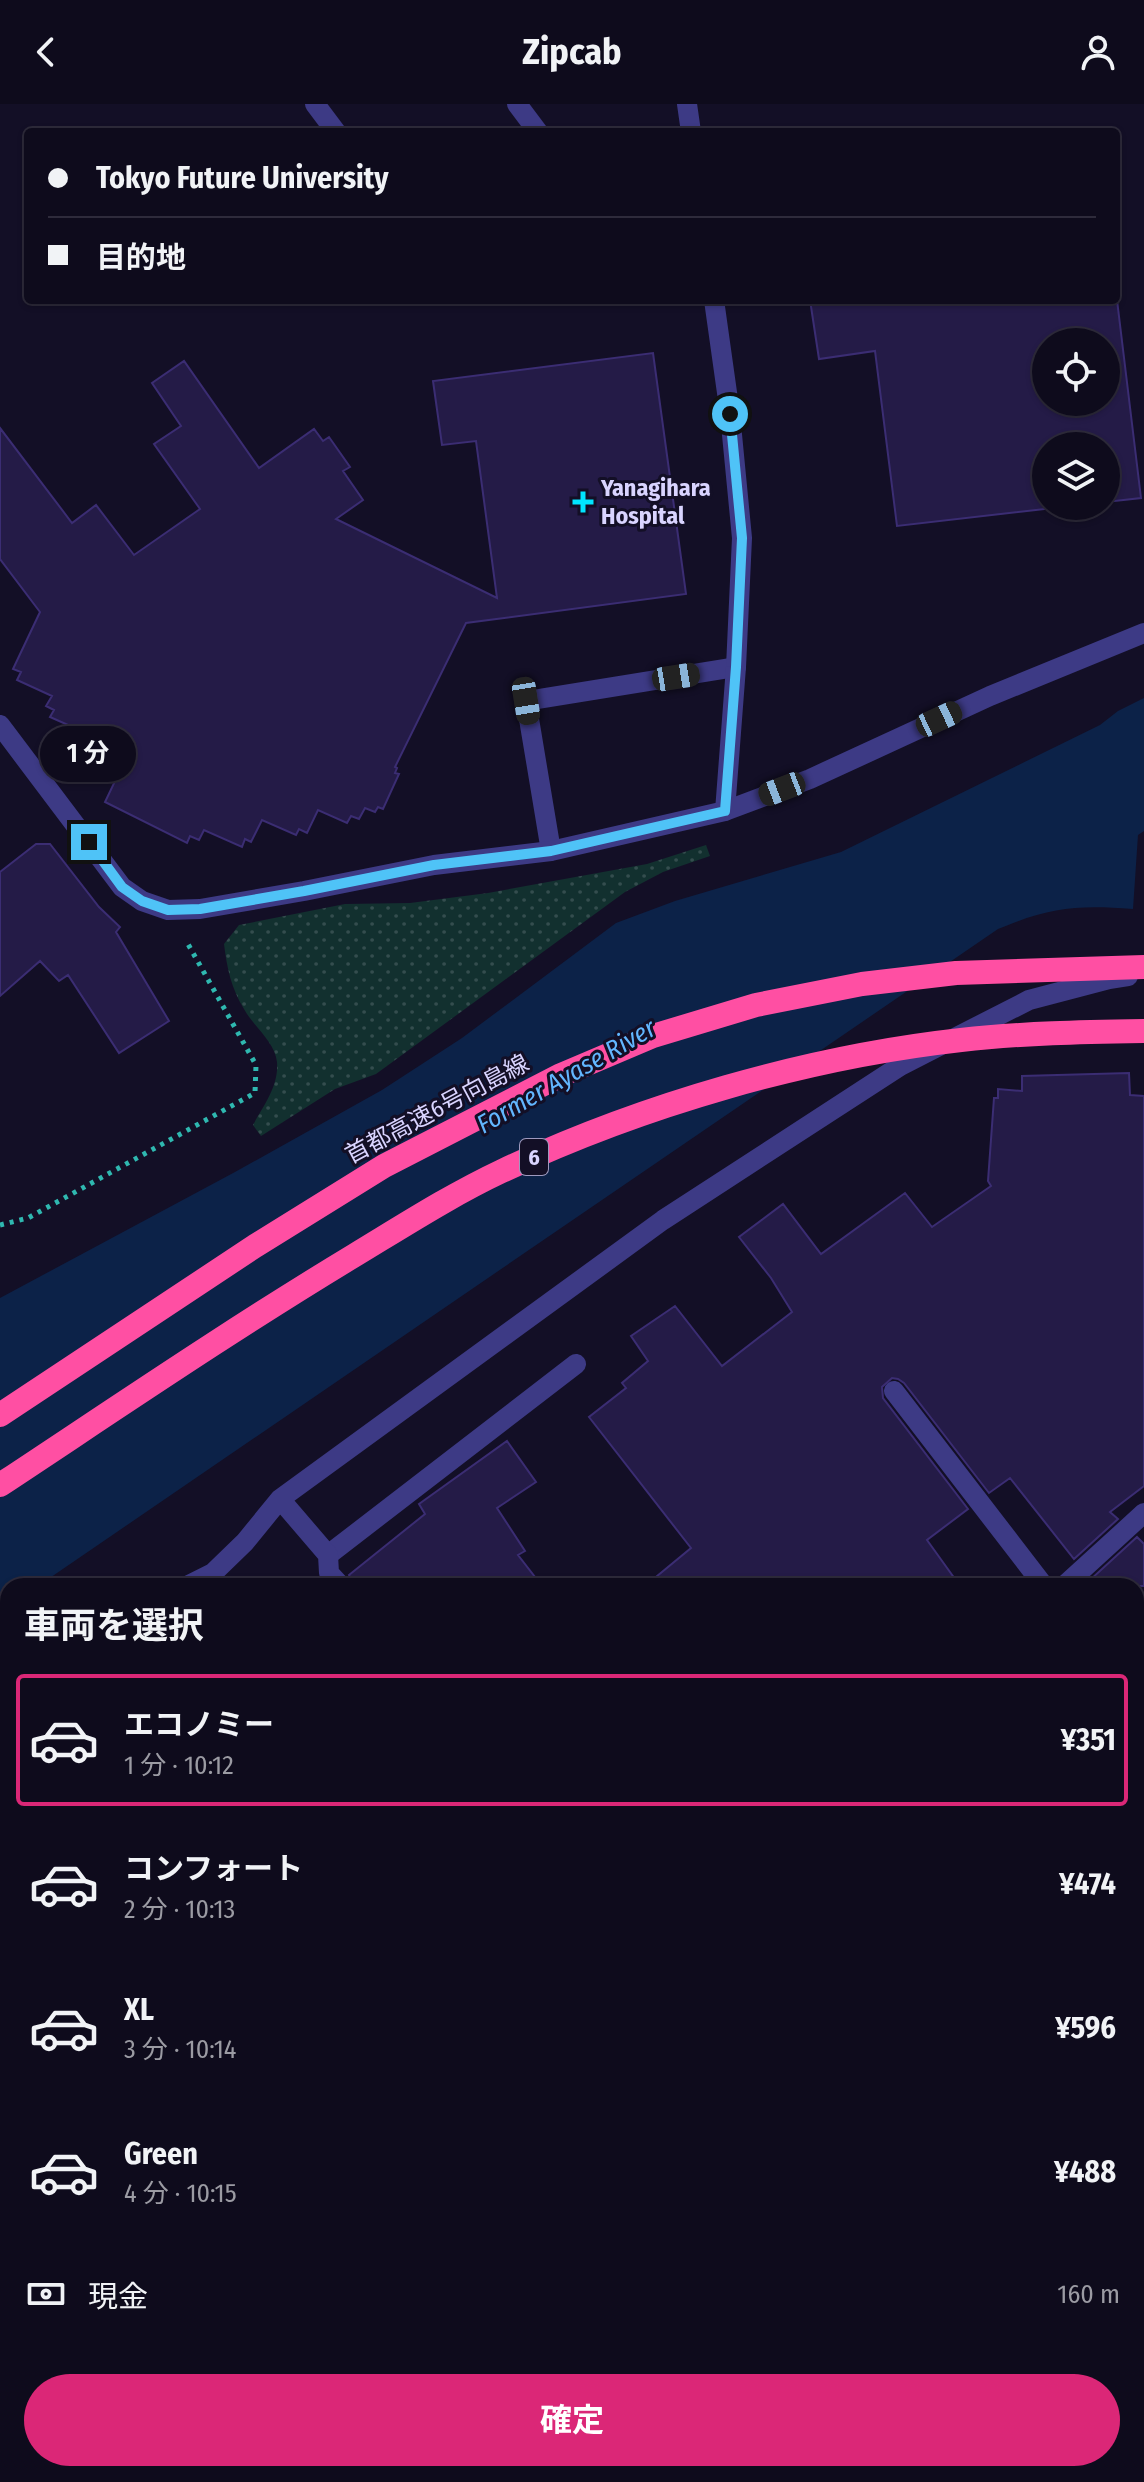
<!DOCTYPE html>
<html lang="ja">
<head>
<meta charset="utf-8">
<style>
  :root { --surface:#0e0b1c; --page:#171425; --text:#f1f3f6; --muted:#9b9ba3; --line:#2e2b3b; --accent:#db2777 }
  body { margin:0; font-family:"Fira Sans Condensed","Noto Sans JP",sans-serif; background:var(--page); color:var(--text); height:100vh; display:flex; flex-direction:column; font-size:30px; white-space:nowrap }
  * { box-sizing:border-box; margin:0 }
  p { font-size:26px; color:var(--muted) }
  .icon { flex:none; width:44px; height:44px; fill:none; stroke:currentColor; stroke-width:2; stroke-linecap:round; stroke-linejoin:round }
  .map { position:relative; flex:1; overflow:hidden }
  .details { position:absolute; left:0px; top:1474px; width:1144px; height:904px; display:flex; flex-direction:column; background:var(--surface); border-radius:24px 24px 0 0; box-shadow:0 2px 6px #0004,0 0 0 2px var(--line) }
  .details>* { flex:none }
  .hud { position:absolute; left:24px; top:24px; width:1096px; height:176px; border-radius:8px; box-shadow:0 2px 6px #0004,0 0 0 2px var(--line); display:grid; align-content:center; height:176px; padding:0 24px; background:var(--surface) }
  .buttons { position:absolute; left:1032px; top:224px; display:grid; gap:16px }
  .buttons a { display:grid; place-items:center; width:88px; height:88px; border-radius:50%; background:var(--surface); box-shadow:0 2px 6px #0004,0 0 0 2px var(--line); font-size:40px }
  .end { position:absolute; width:36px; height:36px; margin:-18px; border:10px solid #4fc3f7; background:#111; box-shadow:0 0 0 4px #111 }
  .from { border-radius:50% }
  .bubble { position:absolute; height:56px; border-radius:28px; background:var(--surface); box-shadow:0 2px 6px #0004,0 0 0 2px var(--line); font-size:26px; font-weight:700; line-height:56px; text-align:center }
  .car { position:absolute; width:24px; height:48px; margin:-24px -12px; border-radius:10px; box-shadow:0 0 6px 2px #0007; background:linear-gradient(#222 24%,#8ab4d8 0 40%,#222 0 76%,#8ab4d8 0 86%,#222 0) }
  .hud b { display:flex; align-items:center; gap:28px; height:76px; font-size:30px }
  .hud b+b { border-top:2px solid var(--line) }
  .hud i { width:20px; height:20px; background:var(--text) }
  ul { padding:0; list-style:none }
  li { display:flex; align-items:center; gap:24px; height:132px; margin:0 16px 12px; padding:0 8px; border:4px solid transparent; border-radius:8px }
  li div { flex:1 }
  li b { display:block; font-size:30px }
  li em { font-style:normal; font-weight:700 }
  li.selected { border-color:var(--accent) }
  li>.icon { width:72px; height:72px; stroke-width:1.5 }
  h2 { padding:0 24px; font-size:36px; line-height:96px }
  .pay { display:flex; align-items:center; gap:20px; height:88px; padding:0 24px; font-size:30px }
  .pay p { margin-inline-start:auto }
  .primary-button { display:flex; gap:16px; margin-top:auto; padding:16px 24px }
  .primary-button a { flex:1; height:92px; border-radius:48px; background:var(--accent); color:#fff; font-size:32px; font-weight:700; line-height:92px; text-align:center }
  header { display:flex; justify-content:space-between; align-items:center; height:104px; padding:0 24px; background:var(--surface); font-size:36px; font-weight:700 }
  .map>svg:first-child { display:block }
  .park { fill:url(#park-dots) }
  .water { fill:#0c2248 }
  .building { fill:#241b47; stroke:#3b2d73; stroke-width:2; fill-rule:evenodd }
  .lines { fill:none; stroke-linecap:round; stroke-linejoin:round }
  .path { stroke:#2fb8b0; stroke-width:5; stroke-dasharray:4 6; stroke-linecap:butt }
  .service { stroke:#3d3a85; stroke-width:20 }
  .minor { stroke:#3d3a85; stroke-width:20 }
  .tertiary { stroke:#3d3a85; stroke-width:20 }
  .motorway { stroke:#ff4fa3; stroke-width:24 }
  .motorway-bridge { stroke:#ff4fa3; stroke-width:24 }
  .route { stroke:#4fc3f7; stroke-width:10 }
  .poi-dot { fill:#00e5ff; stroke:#130f26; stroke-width:3 }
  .labels { text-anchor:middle; stroke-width:6; stroke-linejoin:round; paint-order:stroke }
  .shield { fill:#130f26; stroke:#9e99be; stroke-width:2 }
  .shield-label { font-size:22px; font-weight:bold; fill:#d9d4ff }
  .poi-label { font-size:24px; font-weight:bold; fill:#d9d4ff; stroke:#130f26; text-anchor:start }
  .street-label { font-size:24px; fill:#d9d4ff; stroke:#130f26 }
  .water-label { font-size:26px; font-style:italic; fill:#62b6ff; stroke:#130f26 }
</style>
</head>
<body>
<header><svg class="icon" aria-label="back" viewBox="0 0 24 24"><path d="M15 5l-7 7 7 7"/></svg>Zipcab<svg class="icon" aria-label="person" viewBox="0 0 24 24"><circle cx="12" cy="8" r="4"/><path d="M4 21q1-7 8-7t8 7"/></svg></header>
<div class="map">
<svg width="1144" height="2378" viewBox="0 0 1144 2378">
  <defs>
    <pattern id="park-dots" width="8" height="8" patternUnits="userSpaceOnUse" patternTransform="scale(2)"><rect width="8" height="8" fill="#12302f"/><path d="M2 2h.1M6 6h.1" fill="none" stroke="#344d4e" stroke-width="1.8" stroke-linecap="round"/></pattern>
  </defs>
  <rect width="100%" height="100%" fill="#130f26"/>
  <path class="park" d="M 706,741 L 710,752 L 663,768 L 625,788 L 376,970 L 335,985 L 261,1032 L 253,1021 C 264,1001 279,982 277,958 C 275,938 253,922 244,905 C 231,884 227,864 224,840 L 239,821 L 345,800 L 410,799 L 488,789 L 647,760 Z"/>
  <path class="water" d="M 1144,594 L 1144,727 L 1138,731 L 1133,805 C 1077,801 1051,803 998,825 L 38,1482 L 8,1482 L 8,1504 L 0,1509 L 0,1194 L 235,1068 L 382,986 L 462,934 L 616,819 L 675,797 L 841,748 L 1100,621 L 1118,607 Z"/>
  <path class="building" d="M 810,196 L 1117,196 L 1141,394 L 1106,398 L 1106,342 L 1046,342 L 1046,402 L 1071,402 L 897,422 L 875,247 L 819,255 ZM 1046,238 L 1106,238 L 1106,298 L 1046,298 Z
    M 653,249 L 686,490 L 466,519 L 395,663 L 397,664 L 395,669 L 399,670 L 383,705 L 378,703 L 375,708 L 365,704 L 359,715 L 351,712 L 347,719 L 318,706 L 307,729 L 299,725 L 296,731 L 262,716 L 251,738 L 245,735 L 242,743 L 204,726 L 199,736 L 190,732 L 187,739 L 105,698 L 117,673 L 84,656 L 88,648 L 78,643 L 84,628 L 50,613 L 54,606 L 46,602 L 52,592 L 17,576 L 21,568 L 13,565 L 40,508 L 0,455 L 0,324 L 72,419 L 96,401 L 134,451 L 200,405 L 154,340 L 181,322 L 152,279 L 184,257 L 259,364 L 314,325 L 323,337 L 329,333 L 350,363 L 343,367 L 363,396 L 336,415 L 497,494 L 476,337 L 442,341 L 433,277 Z
    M 36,740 L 50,740 L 99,803 L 120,823 L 116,828 L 169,917 L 119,949 L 68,871 L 59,877 L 40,857 L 0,892 L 0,768 Z
    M 1129,969 L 1130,991 L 1144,992 L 1144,1382 L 1110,1408 L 1118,1415 L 1074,1455 L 1010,1374 L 989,1389 L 904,1279 L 898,1275 L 892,1274 L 882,1283 L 883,1294 L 968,1405 L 927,1436 L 960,1482 L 645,1482 L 691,1444 L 589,1313 L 626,1284 L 622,1279 L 648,1257 L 631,1232 L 675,1202 L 722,1262 L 792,1208 L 771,1174 L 739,1133 L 783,1100 L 821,1150 L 905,1089 L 932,1123 L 991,1082 L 988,1077 L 994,994 L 998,994 L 998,985 L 1022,987 L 1022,972 Z
    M 507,1337 L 536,1378 L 497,1404 L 525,1447 L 518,1451 L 542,1482 L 354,1482 L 349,1471 L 425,1410 L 419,1400 Z
    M 1137,1433 L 1144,1440 L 1144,1482 L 1095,1482 L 1090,1476 Z"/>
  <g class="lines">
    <path class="path" d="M 0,1121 L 28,1114 L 255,989 L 256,961 L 188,840"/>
    <path class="service" d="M 551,747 L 526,597 L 736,563
      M 894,1287 L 1044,1482
      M 328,1451 L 576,1260
      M 1136,1764 L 1144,1756
      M 1136,1846 L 1144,1853
      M 1136,2182 L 1144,2189
      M 1136,2348 L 1144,2351
      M 989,2370 L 999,2378
      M 717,2378 L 724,2370
      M 1047,2378 L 1053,2370"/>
    <path class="minor" d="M 315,0 L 336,28
      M 517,0 L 538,28
      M 687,0 L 691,28
      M 714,196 L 730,310 L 742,434 L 736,563 L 725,707
      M 280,1395 L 328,1451 L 329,1469 L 341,1482
      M 187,1482 L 213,1469 L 245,1438 L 280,1395 L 663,1116 L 900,962 L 1029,896 L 1109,875 L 1128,872
      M 1064,1482 L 1144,1409
      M 0,1598 L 8,1591
      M 576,2370 L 583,2378"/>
    <path class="tertiary" d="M 0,621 L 122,783 L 142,797 L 168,806 L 200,805 L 304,787 L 434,761 L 551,747 L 725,707 L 810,675 L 990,592 L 1144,529"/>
    <path class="motorway" d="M 0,1311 L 255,1142 L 384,1062 L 561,971 L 653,932 L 756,901 L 862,880 L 956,869 L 1144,863"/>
    <path class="motorway-bridge" d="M 0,1381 C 118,1303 234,1224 355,1151 C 403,1122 451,1091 502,1067 C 642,1001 808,953 961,936 C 1022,929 1083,928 1144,927"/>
  </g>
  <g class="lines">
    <path class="route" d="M 89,738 L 122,783 L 142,797 L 168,806 L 200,805 L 304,787 L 434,761 L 551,747 L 725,707 L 736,563 L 742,434 L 730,310"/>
  </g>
  <path class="poi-dot" d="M579 386h8v8h8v8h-8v8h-8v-8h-8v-8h8z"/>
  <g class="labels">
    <rect class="shield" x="520" y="1035" width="28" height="36" rx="6"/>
    <g class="shield-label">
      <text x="534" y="1061">6</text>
    </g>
    <g class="poi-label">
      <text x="601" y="392">Yanagihara<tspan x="601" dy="28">Hospital</tspan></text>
    </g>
    <g class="street-label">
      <text transform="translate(437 1005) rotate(-28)" y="8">首都高速6号向島線</text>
    </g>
    <g class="water-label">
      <text transform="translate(566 972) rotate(-30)" y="9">Former Ayase River</text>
    </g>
  </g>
</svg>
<div class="buttons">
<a><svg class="icon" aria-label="locate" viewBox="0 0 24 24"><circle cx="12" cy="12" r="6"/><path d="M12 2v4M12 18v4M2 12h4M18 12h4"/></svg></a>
<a><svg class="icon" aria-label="layers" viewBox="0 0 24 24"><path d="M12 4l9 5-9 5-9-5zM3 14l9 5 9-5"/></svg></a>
</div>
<i class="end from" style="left:730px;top:310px"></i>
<i class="end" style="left:89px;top:738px"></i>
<div class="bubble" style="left:40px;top:622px;width:96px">1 分</div>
<i class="car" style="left:676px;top:573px;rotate:81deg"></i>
<i class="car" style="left:526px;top:597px;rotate:171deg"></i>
<i class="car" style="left:939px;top:615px;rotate:65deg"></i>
<i class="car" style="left:782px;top:685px;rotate:249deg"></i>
<div class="hud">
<b><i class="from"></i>Tokyo Future University</b>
<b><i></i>目的地</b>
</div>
<section class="details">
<h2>車両を選択</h2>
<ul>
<li class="selected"><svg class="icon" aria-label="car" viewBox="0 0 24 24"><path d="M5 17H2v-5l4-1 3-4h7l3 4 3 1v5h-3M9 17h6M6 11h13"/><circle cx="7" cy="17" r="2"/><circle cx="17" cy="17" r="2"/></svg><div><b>エコノミー</b><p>1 分 · 10:12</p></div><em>¥351</em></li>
<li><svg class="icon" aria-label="car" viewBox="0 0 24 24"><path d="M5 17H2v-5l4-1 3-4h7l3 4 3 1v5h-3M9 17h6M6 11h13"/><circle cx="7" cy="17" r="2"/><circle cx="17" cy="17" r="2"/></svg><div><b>コンフォート</b><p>2 分 · 10:13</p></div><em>¥474</em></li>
<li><svg class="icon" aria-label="car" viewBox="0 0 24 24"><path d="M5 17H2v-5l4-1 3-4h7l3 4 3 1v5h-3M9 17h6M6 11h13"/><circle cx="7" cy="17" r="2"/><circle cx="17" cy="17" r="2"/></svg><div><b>XL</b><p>3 分 · 10:14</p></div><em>¥596</em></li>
<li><svg class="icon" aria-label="car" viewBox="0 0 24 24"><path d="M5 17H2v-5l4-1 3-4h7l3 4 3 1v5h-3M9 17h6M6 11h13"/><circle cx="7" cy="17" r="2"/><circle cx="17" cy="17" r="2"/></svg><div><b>Green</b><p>4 分 · 10:15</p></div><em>¥488</em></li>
</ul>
<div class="pay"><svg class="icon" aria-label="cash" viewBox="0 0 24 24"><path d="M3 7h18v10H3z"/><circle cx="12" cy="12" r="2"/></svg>現金<p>160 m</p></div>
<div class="primary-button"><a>確定</a></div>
</section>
</div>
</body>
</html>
